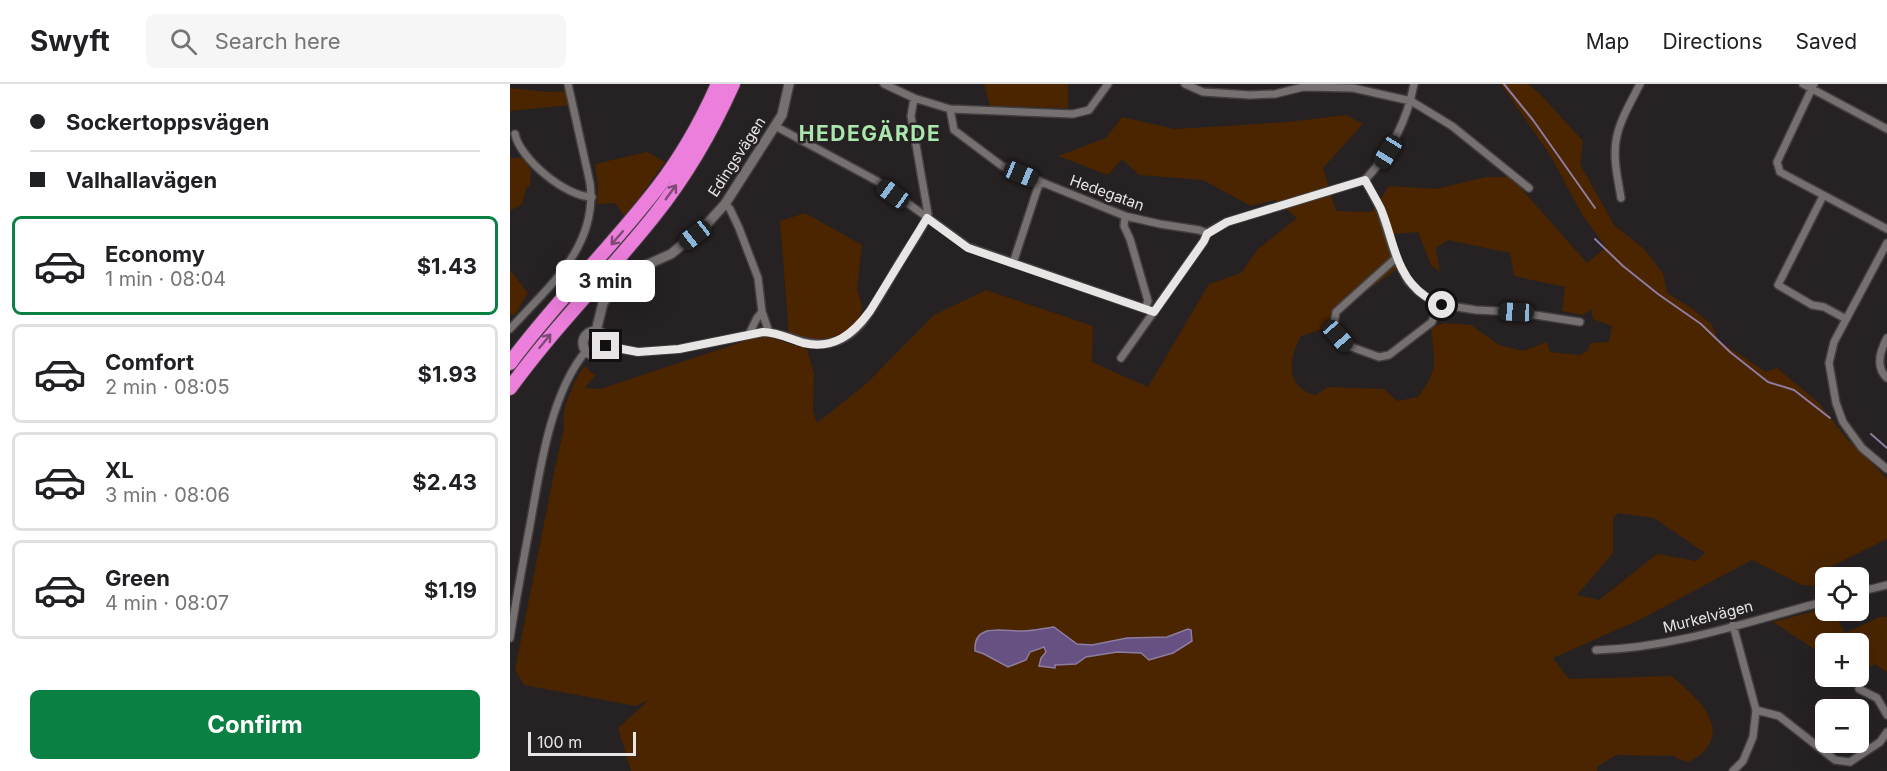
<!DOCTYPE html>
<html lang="en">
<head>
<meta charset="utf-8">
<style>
  :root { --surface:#fff; --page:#f6f6f6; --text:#202124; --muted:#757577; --line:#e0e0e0; --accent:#0b8043 }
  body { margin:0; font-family:Inter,sans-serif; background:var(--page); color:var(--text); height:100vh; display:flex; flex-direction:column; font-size:22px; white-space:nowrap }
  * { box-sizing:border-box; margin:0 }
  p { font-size:20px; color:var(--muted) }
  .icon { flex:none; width:33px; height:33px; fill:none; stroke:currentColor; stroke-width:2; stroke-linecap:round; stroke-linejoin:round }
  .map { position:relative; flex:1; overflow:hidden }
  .drawer { display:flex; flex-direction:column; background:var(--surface); width:510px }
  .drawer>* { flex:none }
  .banner { display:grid; align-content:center; height:132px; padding:0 30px; background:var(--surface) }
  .fabs { position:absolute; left:1305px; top:483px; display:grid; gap:12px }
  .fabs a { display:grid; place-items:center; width:54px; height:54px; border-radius:9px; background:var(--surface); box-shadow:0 6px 24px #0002; font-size:30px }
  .scale { position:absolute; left:18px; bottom:15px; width:108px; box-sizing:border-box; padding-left:6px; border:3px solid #e8e5e5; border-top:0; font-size:16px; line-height:21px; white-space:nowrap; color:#e8e5e5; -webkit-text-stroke:4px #262122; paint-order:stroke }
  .end { position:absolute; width:27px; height:27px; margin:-14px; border:8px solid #e8e5e5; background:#111; box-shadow:0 0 0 3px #111 }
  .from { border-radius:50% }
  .bubble { position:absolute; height:42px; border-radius:9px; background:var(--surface); box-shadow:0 6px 24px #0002; font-size:20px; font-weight:700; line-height:42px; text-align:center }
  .car { position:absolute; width:18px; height:36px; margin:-18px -9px; border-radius:8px; box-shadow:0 0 4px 2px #0007; background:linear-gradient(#222 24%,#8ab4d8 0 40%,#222 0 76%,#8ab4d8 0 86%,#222 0) }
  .banner b { display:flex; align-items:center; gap:21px; height:57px; font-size:22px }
  .banner b+b { border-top:2px solid var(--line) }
  .banner i { width:15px; height:15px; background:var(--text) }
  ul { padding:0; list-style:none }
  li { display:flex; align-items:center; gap:18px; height:99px; margin:0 12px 9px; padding:0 18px; border:3px solid var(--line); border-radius:9px }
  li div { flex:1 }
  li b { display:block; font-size:22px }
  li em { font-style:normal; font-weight:700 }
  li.selected { border-color:var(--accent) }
  li>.icon { width:54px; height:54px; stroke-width:1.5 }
  .action { display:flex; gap:12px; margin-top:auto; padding:12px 30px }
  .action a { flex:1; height:69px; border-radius:9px; background:var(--accent); color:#fff; font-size:24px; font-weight:700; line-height:69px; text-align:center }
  header { display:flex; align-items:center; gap:36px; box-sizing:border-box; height:84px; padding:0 30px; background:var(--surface); border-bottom:2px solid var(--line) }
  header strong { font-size:28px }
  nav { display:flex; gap:33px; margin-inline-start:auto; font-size:21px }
  .search { width:420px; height:54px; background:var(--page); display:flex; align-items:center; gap:15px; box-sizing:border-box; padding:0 21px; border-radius:9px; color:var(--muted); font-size:22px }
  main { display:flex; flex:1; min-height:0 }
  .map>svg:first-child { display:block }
  .green { fill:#4a2500; fill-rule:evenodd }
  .water { fill:#675183; stroke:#8e7da0; stroke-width:1.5 }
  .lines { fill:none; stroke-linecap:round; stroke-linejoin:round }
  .stream { stroke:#8e7da0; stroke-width:2 }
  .minor-casing { stroke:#433f40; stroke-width:10 }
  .tertiary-casing { stroke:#433f40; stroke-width:12 }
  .motorway-casing { stroke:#433f40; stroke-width:16 }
  .minor { stroke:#767071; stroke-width:7 }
  .tertiary { stroke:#767071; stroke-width:9 }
  .motorway { stroke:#ec7edc; stroke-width:14 }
  .oneway { stroke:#7f4b76 }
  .route { stroke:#e8e5e5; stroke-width:8 }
  .labels { text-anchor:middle; stroke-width:5; stroke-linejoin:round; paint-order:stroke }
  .street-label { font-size:15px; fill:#e8e5e5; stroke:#262122 }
  .district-label { font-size:21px; font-weight:bold; letter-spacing:1.5px; fill:#abe7ad; stroke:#262122 }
</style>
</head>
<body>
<header>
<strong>Swyft</strong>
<div class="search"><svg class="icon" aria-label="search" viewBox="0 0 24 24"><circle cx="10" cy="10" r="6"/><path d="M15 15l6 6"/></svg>Search here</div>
<nav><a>Map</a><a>Directions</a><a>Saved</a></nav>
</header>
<main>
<section class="drawer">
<div class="banner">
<b><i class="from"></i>Sockertoppsvägen</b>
<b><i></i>Valhallavägen</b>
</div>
<ul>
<li class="selected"><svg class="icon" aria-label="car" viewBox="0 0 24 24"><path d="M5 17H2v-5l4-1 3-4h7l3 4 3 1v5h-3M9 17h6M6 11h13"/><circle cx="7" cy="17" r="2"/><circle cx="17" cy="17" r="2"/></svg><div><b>Economy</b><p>1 min · 08:04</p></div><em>$1.43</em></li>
<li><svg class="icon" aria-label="car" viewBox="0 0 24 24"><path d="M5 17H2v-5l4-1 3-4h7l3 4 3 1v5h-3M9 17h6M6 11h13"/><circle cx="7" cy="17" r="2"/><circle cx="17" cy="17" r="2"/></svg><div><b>Comfort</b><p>2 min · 08:05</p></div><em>$1.93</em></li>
<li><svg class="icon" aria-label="car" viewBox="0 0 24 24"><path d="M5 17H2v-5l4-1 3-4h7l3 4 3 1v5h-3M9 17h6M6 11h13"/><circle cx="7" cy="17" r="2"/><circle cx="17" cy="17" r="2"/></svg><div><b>XL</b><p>3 min · 08:06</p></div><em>$2.43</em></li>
<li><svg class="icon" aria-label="car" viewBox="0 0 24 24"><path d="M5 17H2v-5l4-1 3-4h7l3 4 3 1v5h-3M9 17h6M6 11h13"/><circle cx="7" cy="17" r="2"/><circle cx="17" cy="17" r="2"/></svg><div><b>Green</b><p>4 min · 08:07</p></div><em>$1.19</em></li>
</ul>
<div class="action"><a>Confirm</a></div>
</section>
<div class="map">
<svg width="1377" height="687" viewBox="0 0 1377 687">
  <rect width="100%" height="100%" fill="#262122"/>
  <path class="green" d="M 474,0 L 558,0 L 558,24 L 480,22 Z
    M 991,0 L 1018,0 L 1029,9 L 1073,57 L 1070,80 L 1104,141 L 1134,165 L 1153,189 L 1157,209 L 1180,223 L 1201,240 L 1209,257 L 1256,288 L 1267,284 L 1309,319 L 1338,356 L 1377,394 L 1377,455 L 1320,483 L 1317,493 L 1316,494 L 1315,503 L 1292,501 L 1242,476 L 1131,535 L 1043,574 L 1059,595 L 1162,592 C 1181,610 1219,638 1195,666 C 1192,671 1184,674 1180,678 L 1168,675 L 1165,672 L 1106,671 L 1087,683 L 1087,687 L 121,687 L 108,644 L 139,616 L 126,622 L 14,601 L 5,586 L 45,384 L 54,344 C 50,328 64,294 75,282 L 82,289 L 86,290 L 75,304 L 90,305 L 253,251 L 297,265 L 304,290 L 303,327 L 307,339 L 356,300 L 424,231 L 476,206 L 583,242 L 582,278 L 638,303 L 699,200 L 731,189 L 748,165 L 787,134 L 765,116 L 741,122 L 693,96 L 629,91 L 612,75 L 598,91 L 548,72 L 596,54 L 612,33 L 665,45 L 778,38 L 836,31 L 853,40 L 813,84 L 826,127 L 862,128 L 879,102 L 926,105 L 976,93 L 1001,93 L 1077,179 L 1096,163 L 1073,132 L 1040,71 ZM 908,148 L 921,181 L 930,188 L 926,164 L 938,156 L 1000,169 L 1004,192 L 1055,203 L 1052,227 L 1073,231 L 1081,225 L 1083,235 L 1102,242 L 1099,258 L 1081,259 L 1077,267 L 1070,271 L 1040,268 L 1037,258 L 1013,267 L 989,261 L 961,241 L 935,239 L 921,243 C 924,276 930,285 908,313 L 887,317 L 874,305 L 818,303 L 806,311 C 775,304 778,275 791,252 L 819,243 L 819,237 L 838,220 L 886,186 L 891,173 L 884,150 ZM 1108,429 L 1144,434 L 1195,469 L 1186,477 L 1147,470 L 1089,516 L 1067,511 L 1103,469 L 1103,434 ZM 544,543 L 567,560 L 582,561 L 617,554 L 657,553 L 678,545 L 631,569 L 607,568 L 576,573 L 566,580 L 545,581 L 531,574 L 536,568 L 534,563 L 520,568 L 498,583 L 474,570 L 480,545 L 515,547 Z
    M 0,4 L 37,8 L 56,7 L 60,21 L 0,27 Z
    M 137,68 L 155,78 L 115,133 L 105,119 L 87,120 L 88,102 L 85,80 Z
    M 0,74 L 13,74 L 21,86 L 20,101 L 16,104 L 12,120 L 0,127 Z
    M 295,129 L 352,161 L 347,204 L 352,223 L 351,232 L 346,239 L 329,253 L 321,257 L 308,258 L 279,252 L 270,137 Z
    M 0,186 L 18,209 L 5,231 L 0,230 Z
    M 1315,524 L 1316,526 L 1323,527 L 1335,549 L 1370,533 L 1377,533 L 1377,588 L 1365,580 L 1349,588 L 1348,560 L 1316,560 L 1315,572 L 1263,538 Z"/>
  <path class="water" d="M 544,543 L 567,560 L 582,561 L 617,554 L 657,553 L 678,545 L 681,546 L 682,557 L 663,569 L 639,576 L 631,569 L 607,568 L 576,573 L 566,580 L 545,581 L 545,584 L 529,582 L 531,574 L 536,568 L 534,563 L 520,568 L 516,576 L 498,583 L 474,570 L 465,567 C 463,537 496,548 514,547 C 524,547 534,544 544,543 Z"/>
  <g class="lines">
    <path class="stream" d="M 994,0 L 1023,36 L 1085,124
      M 1085,155 L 1113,182 L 1148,210 L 1191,240 L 1220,268 L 1258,298 L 1284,306 L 1320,334
      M 1361,350 L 1377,364"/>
    <defs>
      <path id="minor" d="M 374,0 L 404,14 L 440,25 L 563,30 L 579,26 L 598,0
        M 675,0 L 693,8 L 740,11 L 765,10 L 793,3 L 843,4 L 901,17 L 942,42 L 1019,104
        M 1293,0 L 1377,45
        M 1304,0 L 1267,78 L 1270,88 L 1377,145
        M 440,25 L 444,46 L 492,82 L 615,132 L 650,140 L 689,146 L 697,149 L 717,138 L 855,96 C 880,69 897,37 904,0
        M 265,42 L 367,97 L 458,163 L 644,228
        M 5,50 C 10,75 56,113 82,113
        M 855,96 L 870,124 L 886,174 L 898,197 L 909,208 L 928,220 L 966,226 L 1006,228 L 1070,238
        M 1313,112 L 1268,201 L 1302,221 L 1314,223 L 1336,235
        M 1111,114 C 1108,95 1103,76 1106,57 C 1109,37 1121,18 1130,0
        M 215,120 L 220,125 L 229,144 L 248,194 L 252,228 L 259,248
        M 615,132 L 614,142 L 620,155 L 638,217 L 635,224
        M 1377,159 L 1324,258 L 1319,279 L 1326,319 L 1333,338 L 1352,364 L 1377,385
        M 886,174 L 826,228 L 824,240 L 828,251 L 836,261 L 869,273 L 879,271 L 922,238 L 928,220
        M 503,179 L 530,97
        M 0,245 C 39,202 88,163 80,99 L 58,0
        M 239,250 L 247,234 L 252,228
        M 1377,254 C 1370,267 1365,283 1377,294
        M 96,262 L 128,268 L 169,265 L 253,248 C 276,248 296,264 320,259 C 332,257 343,249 351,240 C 367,220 379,195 393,173 C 401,160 413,145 418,130 L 401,32 L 404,14
        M 611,274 L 694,157 L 697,149
        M 1348,508 L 1377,501
        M 1223,541 L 1246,626 L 1243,653 L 1233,677 L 1223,687
        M 0,554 C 6,516 13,478 20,441 C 30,386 40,310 76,267
        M 1086,566 C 1164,564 1240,537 1316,517
        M 1349,605 L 1367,614 L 1377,631
        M 1246,626 L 1269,632 L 1325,676 L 1340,678 L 1370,658 L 1377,648"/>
      <path id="tertiary" d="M 86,247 L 93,219 L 108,197 L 116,190 L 161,170 L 196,141 L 215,120 L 272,31 L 279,0
        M73 259a12 12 0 1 1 24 0a12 12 0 1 1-24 0Z"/>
      <path id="motorway" d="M 0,279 C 45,218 101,164 148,103 C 172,72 192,36 208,0
        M 0,304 C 44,243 97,191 144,132 C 176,92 202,47 223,0"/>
    </defs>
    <use href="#minor" class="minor-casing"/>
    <use href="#tertiary" class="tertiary-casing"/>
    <use href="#motorway" class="motorway-casing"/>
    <use href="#minor" class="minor"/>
    <use href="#tertiary" class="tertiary"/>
    <use href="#motorway" class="motorway"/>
  </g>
  <defs><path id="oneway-shaft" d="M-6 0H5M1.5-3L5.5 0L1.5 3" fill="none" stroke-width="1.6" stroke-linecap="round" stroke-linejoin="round" transform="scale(1.5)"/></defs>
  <g class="oneway">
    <use href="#oneway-shaft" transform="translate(161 108) rotate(-54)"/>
    <use href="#oneway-shaft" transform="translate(107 154) rotate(131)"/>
    <use href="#oneway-shaft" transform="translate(35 257) rotate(-51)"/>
  </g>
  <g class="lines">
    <path class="route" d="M 96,262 L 128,268 L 169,265 L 253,248 C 267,248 280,255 293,259 C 324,266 343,250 360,227 L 417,134 L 458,164 L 644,228 L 694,157 L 697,150 L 717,138 L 855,96 C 860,105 866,115 871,125 C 884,156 885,191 915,212 C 921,216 925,220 932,221"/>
  </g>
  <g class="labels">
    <g class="street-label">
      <text transform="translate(227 73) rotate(-57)" y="5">Edingsvägen</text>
      <text transform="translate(597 109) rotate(20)" y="5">Hedegatan</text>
      <text transform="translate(1198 533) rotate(-14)" y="5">Murkelvägen</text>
    </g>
    <g class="district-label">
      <text x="360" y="57">HEDEGÄRDE</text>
    </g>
  </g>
</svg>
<div class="fabs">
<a><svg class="icon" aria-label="locate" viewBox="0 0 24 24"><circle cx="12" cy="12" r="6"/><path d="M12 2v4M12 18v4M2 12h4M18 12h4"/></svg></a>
<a>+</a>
<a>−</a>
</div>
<div class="scale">100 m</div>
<i class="end from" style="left:932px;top:221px"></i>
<i class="end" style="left:96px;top:262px"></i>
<div class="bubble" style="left:46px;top:176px;width:99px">3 min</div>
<i class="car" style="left:878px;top:68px;rotate:212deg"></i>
<i class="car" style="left:511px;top:90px;rotate:112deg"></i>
<i class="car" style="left:383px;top:110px;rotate:306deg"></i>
<i class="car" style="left:185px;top:151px;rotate:232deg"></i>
<i class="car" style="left:1006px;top:228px;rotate:273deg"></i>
<i class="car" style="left:828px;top:252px;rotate:139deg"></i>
</div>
</main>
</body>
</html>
